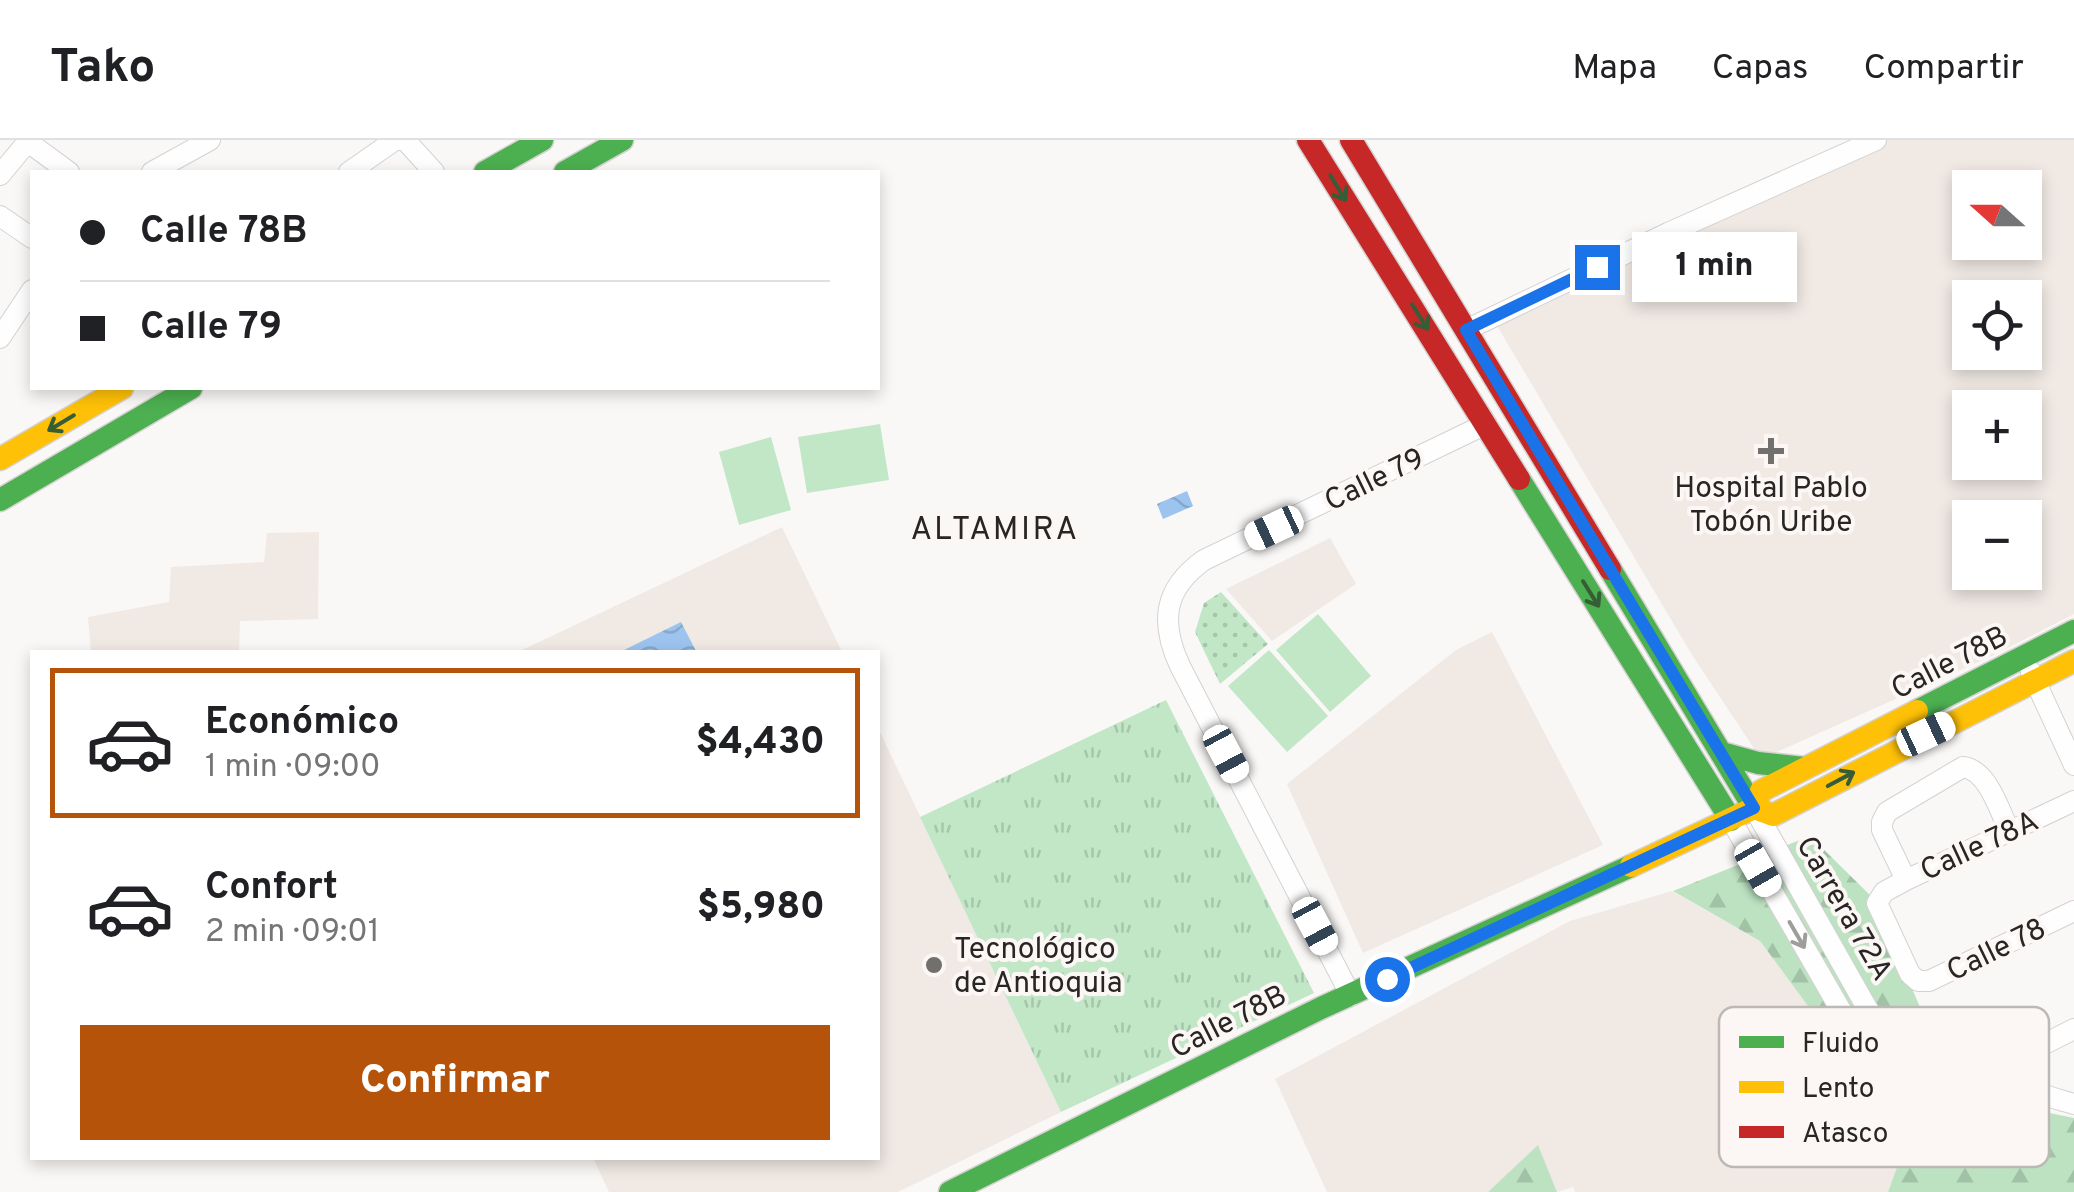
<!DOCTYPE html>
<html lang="es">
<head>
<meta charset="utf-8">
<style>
  :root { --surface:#fff; --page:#f6f6f6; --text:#202124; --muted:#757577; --line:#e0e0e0; --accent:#b45309 }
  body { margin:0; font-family:Overpass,sans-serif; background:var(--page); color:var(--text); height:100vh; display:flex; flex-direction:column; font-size:38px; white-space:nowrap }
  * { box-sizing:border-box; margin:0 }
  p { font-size:32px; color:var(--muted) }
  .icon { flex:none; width:55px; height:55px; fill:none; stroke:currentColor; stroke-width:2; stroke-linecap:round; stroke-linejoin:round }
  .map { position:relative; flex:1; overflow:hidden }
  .side { position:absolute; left:30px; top:510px; width:850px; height:510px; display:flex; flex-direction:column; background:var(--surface); border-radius:0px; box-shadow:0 5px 15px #0003 }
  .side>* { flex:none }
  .guide { position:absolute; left:30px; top:30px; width:850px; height:220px; border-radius:0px; box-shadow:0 5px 15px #0003; display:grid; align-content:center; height:220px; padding:0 50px; background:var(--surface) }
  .needle { width:65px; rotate:291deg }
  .controls { position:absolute; left:1952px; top:30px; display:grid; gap:20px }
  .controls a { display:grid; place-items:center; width:90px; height:90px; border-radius:0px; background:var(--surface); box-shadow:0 5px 15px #0003; font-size:50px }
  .end { position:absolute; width:45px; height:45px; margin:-22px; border:12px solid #1a73e8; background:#fff; box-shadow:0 0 0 5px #fff }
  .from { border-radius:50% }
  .bubble { position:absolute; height:70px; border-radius:0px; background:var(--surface); box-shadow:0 5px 15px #0003; font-size:32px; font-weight:800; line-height:70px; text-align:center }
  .car { position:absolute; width:30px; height:60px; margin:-30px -15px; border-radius:12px; box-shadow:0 0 8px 2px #0007; background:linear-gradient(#fff 24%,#345 0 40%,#fff 0 76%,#345 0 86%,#fff 0) }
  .guide b { display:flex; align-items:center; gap:35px; height:95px; font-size:38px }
  .guide b+b { border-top:2px solid var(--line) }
  .guide i { width:25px; height:25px; background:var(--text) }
  ul { padding:18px 0 0; list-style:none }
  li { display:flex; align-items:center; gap:30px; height:150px; margin:0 20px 15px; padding:0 30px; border:5px solid transparent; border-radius:0px }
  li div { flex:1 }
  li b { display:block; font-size:38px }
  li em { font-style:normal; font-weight:800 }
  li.active { border-color:var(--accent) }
  li>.icon { width:90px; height:90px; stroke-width:1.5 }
  .primary-button { display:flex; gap:20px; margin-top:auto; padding:20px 50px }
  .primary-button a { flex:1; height:115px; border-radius:0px; background:var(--accent); color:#fff; font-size:40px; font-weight:800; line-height:115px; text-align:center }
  header { display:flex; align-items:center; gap:60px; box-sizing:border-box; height:140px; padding:0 50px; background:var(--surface); border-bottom:2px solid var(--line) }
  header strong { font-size:48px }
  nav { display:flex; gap:55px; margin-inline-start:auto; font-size:35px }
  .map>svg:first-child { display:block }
  .built { fill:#f0e9e4; fill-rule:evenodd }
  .grass { fill:url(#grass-tufts) }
  .forest { fill:url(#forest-firs) }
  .park { fill:url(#park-dots) }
  .pitch { fill:#c1e7c7 }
  .water { fill:url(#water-waves) }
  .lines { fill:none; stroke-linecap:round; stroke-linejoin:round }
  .street-casing { stroke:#d4d2d1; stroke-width:22 }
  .fast-casing { stroke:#d4d2d1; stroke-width:25 }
  .slow-casing { stroke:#d4d2d1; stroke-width:25 }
  .jam-casing { stroke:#d4d2d1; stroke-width:25 }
  .street { stroke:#fefefe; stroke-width:20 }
  .fast { stroke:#4caf50; stroke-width:22 }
  .slow { stroke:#ffc107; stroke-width:22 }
  .jam { stroke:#c62828; stroke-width:22 }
  .oneway { stroke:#365d36 }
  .oneway2 { stroke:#9d9d9c }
  .route { stroke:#1a73e8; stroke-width:12 }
  .poi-dot { fill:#71706e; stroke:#fcf7f4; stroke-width:4 }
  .labels { text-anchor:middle; stroke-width:8; stroke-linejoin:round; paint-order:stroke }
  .street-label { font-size:30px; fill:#272624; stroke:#fcf7f4 }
  .poi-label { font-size:30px; fill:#272624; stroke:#fcf7f4 }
  .neighbourhood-label { font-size:32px; letter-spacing:2.5px; fill:#272624; stroke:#fcf7f4 }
  .key { fill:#fcf7f4; stroke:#bcb8b6; stroke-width:2.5 }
  .key-label { font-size:28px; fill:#272624 }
</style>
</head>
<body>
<header>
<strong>Tako</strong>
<nav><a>Mapa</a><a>Capas</a><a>Compartir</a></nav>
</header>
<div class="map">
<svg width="2074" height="1052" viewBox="0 0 2074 1052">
  <defs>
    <pattern id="grass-tufts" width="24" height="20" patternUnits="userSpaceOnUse" patternTransform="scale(2.5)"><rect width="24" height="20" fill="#c1e7c7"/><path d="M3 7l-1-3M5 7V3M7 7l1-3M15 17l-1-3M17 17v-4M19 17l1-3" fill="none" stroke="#a6c6ab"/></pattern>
    <pattern id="forest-firs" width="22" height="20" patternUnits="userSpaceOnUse" patternTransform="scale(2.5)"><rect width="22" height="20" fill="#bce2c2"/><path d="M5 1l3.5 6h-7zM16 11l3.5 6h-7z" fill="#a2c2a7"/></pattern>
    <pattern id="park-dots" width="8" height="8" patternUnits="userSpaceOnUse" patternTransform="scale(2.5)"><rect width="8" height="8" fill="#c1e7c7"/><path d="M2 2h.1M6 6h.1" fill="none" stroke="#a6c6ab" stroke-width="1.8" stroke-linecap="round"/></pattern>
    <pattern id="water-waves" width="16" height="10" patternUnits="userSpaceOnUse" patternTransform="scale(2.5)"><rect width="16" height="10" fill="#9cc4ee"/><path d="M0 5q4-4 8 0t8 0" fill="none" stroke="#86a8cc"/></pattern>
  </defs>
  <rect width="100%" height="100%" fill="#faf8f6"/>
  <path class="built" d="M 1887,0 L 2074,0 L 2074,474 L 1994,515 L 1761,619 L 1692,515 L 1496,184 ZM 1970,48 L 2025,48 L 2025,102 L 1970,102 ZM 1970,158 L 2025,158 L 2025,212 L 1970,212 ZM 1970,268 L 2025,268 L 2025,322 L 1970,322 ZM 1970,378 L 2025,378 L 2025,432 L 1970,432 Z
    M 782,387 L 842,512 L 518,512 Z
    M 319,392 L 318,479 L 240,481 L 239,512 L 91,512 L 88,477 L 169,462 L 171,427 L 264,422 L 267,393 Z
    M 1330,398 L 1356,444 L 1272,501 L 1226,449 Z
    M 1492,492 L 1603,705 L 1363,813 L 1287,644 L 1456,510 Z
    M 878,588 L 1061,972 L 898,1052 L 609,1052 L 593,1018 L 878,1018 Z
    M 1672,751 L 1760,801 L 1908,1000 L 1888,1052 L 1575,1052 L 1573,1047 L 1557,1052 L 1538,1006 L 1488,1052 L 1327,1052 L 1275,939 L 1570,781 Z"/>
  <path class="grass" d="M 1166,560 L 1314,853 L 1061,972 L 920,677 Z"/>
  <path class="forest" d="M 1810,696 L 1873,758 L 1948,932 L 2040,971 L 2074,978 L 2074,1052 L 1888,1052 L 1907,1000 L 1760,801 L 1673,751 Z
    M 1538,1005 L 1557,1052 L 1488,1052 Z"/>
  <path class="park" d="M 1221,452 L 1268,504 L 1220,544 L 1195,492 L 1204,463 Z"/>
  <path class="pitch" d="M 880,284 L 889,340 L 807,353 L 798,297 Z
    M 771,297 L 791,370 L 739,385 L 719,312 Z
    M 1318,474 L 1371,536 L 1330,572 L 1276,510 Z
    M 1269,510 L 1328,576 L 1287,612 L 1228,546 Z"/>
  <path class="water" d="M 1187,351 L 1193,366 L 1163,379 L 1157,364 Z
    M 681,482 L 696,511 L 692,512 L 620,512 Z"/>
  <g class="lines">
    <defs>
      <path id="street" d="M 405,0 L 434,32
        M 28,2 L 69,32
        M 152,32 L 210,0
        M 349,32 L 395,0
        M 0,35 L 29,0
        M 0,76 L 32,98
        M 1466,190 L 1668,93 L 1876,0
        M 0,198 L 32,150
        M 2031,532 L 2074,625
        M 2074,661 L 1906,740 L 1884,752 L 1877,763 L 1910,834 L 1918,841 L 1929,841 L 2074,771
        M 1731,680 L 1891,957 L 1904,956 L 1910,944 L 1754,668
        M 1906,740 L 1882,690 L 1882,682 L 1887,672 L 1963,627 C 1988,630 1999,670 2009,690
        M 1351,856 L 1180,526 C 1160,483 1163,449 1204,420 L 1486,284
        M 2074,889 L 2023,915 L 2017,931 C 2028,954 2051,957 2074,964"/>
      <path id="fast" d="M 485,32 L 542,0
        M 565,32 L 622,0
        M 1519,339 L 1731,680
        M 0,360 L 191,248
        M 1610,429 L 1754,668
        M 1917,571 L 2074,491
        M 1722,613 L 1758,623 L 1804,628
        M 950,1052 L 1321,868 L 1631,726"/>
      <path id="slow" d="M 0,319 L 122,248
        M 1754,668 L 1773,675 L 2074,521
        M 1631,726 L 1754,668 L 1761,651 L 1917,571"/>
      <path id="jam" d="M 1308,0 L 1519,339
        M 1351,0 L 1610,429"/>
    </defs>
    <use href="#street" class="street-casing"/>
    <use href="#fast" class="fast-casing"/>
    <use href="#slow" class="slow-casing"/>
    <use href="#jam" class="jam-casing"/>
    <use href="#street" class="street"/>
    <use href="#fast" class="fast"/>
    <use href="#slow" class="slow"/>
    <use href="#jam" class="jam"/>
  </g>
  <defs><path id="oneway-shaft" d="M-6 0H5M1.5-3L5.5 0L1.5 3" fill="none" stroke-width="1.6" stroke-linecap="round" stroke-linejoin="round" transform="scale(2.5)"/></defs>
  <g class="oneway">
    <use href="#oneway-shaft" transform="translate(1338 48) rotate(59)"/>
    <use href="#oneway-shaft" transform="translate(1420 177) rotate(58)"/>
    <use href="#oneway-shaft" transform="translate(61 283) rotate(149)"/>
    <use href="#oneway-shaft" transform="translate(1591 454) rotate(58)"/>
    <use href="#oneway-shaft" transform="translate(1841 639) rotate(-28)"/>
  </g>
  <use class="oneway2" href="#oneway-shaft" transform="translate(1797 795) rotate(60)"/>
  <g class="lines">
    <path class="route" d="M 1387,839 L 1754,668 L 1466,190 L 1597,127"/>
  </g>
  <g class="poi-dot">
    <path d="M1766 296h10v10h10v10h-10v10h-10v-10h-10v-10h10z"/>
    <circle cx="934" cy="825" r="10"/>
  </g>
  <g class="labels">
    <g class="street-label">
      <text transform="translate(1374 339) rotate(-26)" y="10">Calle 79</text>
      <text transform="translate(1949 522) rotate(-27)" y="10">Calle 78B</text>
      <text transform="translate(1979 705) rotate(-25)" y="10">Calle 78A</text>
      <text transform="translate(1845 768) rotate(60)" y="10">Carrera 72A</text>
      <text transform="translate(1996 809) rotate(-26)" y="10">Calle 78</text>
      <text transform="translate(1228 881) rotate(-27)" y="10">Calle 78B</text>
    </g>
    <g class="poi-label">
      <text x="1771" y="357">Hospital Pablo<tspan x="1771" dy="34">Tobón Uribe</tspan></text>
      <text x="954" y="818" text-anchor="start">Tecnológico<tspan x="954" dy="34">de Antioquia</tspan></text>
    </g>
    <g class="neighbourhood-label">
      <text x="995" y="399">ALTAMIRA</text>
    </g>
  </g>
  <rect x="1719" y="867" width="330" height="160" rx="15" class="key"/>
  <rect x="1739" y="896" width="45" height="12" fill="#4caf50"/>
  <rect x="1739" y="941" width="45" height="12" fill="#ffc107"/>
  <rect x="1739" y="986" width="45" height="12" fill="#c62828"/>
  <g class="key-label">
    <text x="1802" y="912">Fluido</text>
    <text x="1802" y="957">Lento</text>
    <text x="1802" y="1002">Atasco</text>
  </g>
</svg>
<div class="controls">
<a><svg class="needle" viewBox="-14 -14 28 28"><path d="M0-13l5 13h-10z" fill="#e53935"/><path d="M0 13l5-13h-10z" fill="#757577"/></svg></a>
<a><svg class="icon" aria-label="locate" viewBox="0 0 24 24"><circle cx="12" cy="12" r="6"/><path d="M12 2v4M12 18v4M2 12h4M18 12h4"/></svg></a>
<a>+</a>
<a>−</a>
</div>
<i class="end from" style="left:1387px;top:839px"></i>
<i class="end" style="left:1597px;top:127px"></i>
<div class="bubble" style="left:1632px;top:92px;width:165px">1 min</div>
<i class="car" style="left:1274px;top:388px;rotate:245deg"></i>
<i class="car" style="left:1926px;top:594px;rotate:65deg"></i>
<i class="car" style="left:1226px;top:614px;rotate:152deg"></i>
<i class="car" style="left:1758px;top:728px;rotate:150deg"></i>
<i class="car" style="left:1315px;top:786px;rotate:152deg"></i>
<div class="guide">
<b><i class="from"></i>Calle 78B</b>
<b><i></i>Calle 79</b>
</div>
<section class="side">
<ul>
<li class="active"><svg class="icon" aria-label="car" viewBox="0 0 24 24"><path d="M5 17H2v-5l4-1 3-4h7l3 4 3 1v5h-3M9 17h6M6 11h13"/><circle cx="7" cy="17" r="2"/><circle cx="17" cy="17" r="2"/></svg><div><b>Económico</b><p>1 min · 09:00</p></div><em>$4,430</em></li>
<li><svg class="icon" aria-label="car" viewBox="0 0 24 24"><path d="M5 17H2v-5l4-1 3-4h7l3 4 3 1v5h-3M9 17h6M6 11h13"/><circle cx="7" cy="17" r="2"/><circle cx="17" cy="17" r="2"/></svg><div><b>Confort</b><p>2 min · 09:01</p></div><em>$5,980</em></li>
</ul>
<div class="primary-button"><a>Confirmar</a></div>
</section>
</div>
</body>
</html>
